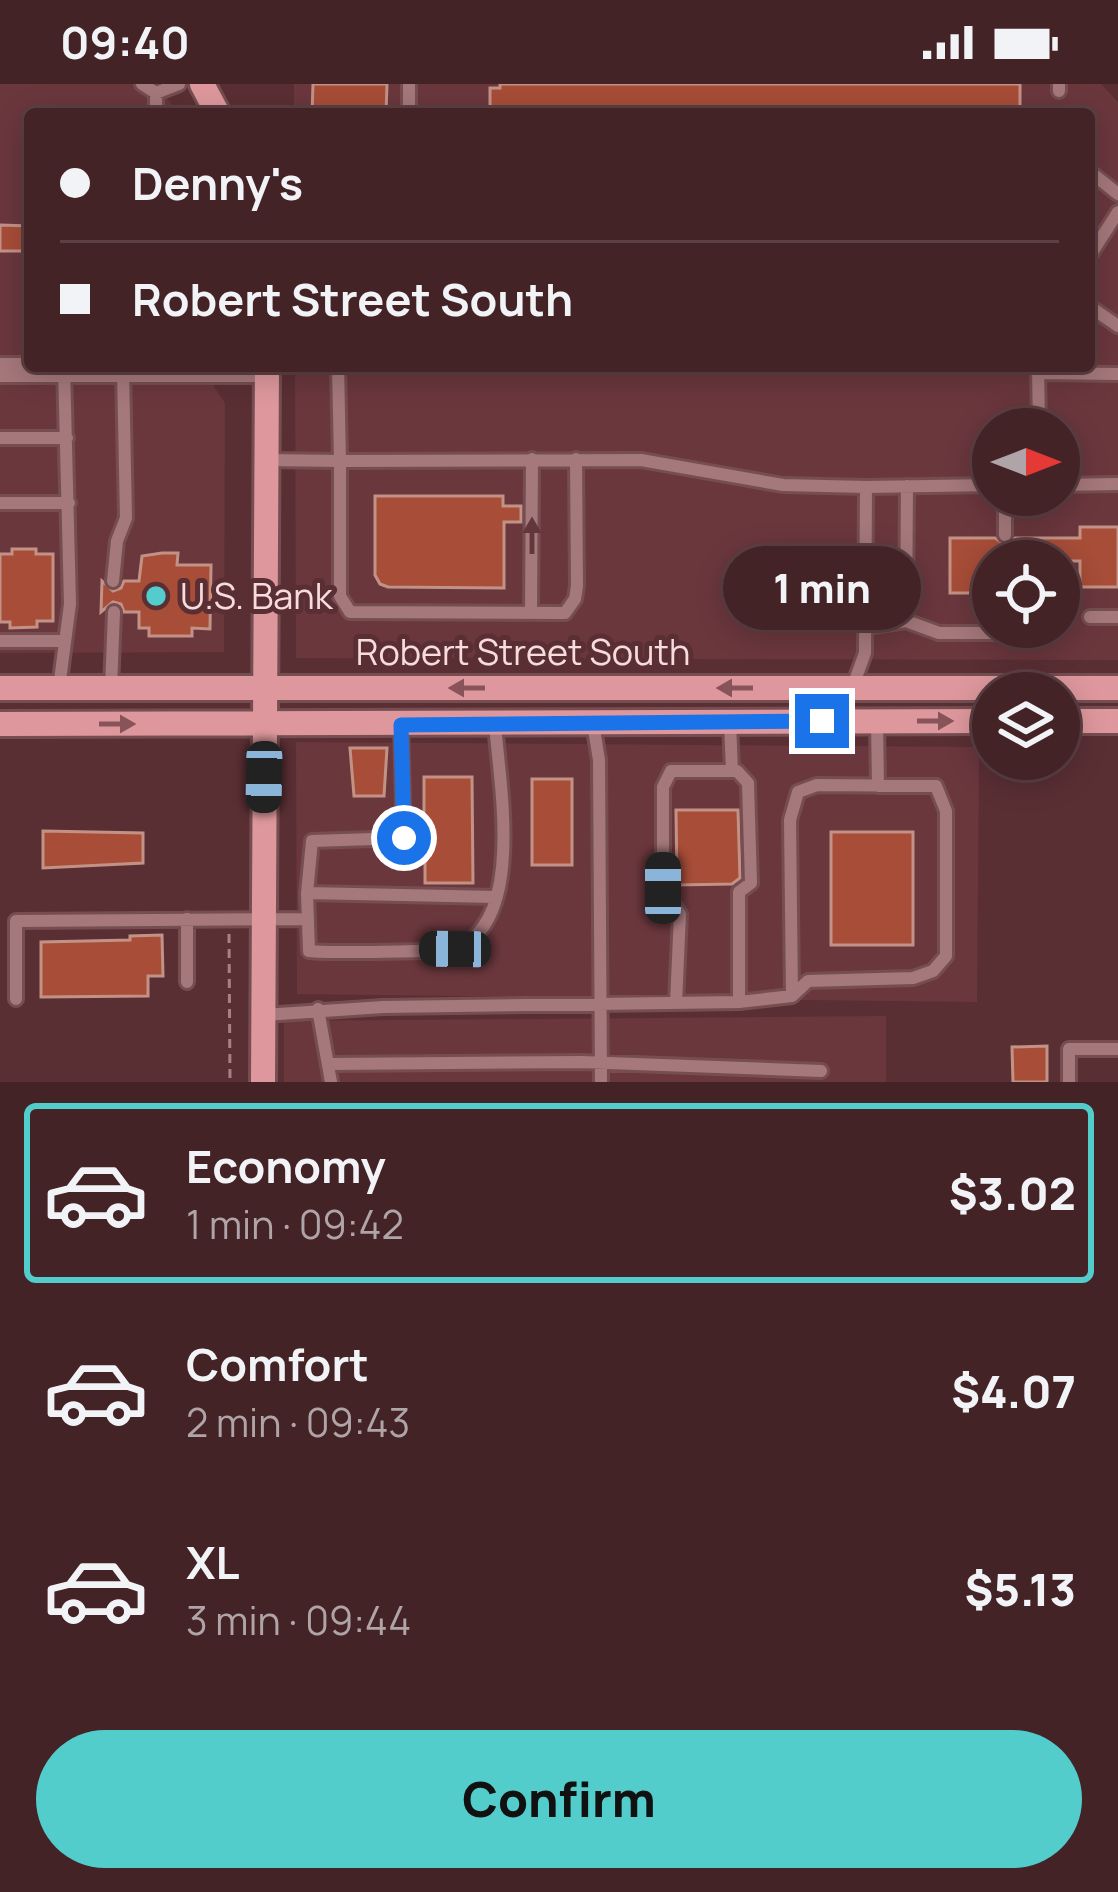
<!DOCTYPE html>
<html lang="en">
<head>
<meta charset="utf-8">
<style>
  :root { --surface:#442327; --page:#4e2f33; --text:#f1f3f6; --muted:#afa4a7; --line:#5c4044; --accent:#52cdcc }
  body { margin:0; font-family:Manrope,sans-serif; background:var(--page); color:var(--text); height:100vh; display:flex; flex-direction:column; font-size:45px; white-space:nowrap }
  * { box-sizing:border-box; margin:0 }
  p { font-size:39px; color:var(--muted) }
  .icon { flex:none; width:66px; height:66px; fill:none; stroke:currentColor; stroke-width:2; stroke-linecap:round; stroke-linejoin:round }
  .map { position:relative; height:998px; overflow:hidden }
  .panel { display:flex; flex-direction:column; background:var(--surface); flex:1 }
  .panel>* { flex:none }
  .banner { position:absolute; left:24px; top:24px; width:1071px; height:264px; border-radius:12px; box-shadow:0 6px 30px #0003,0 0 0 3px var(--line); display:grid; align-content:center; height:264px; padding:0 36px; background:var(--surface) }
  .needle { width:78px; rotate:90deg }
  .controls { position:absolute; left:972px; top:324px; display:grid; gap:24px }
  .controls a { display:grid; place-items:center; width:108px; height:108px; border-radius:50%; background:var(--surface); box-shadow:0 6px 30px #0003,0 0 0 3px var(--line); font-size:60px }
  .end { position:absolute; width:54px; height:54px; margin:-27px; border:15px solid #1a73e8; background:#fff; box-shadow:0 0 0 6px #fff }
  .from { border-radius:50% }
  .bubble { position:absolute; height:84px; border-radius:42px; background:var(--surface); box-shadow:0 6px 30px #0003,0 0 0 3px var(--line); font-size:39px; font-weight:800; line-height:84px; text-align:center }
  .car { position:absolute; width:36px; height:72px; margin:-36px -18px; border-radius:15px; box-shadow:0 0 9px 3px #0007; background:linear-gradient(#222 24%,#8ab4d8 0 40%,#222 0 76%,#8ab4d8 0 86%,#222 0) }
  .banner b { display:flex; align-items:center; gap:42px; height:114px; font-size:45px }
  .banner b+b { border-top:3px solid var(--line) }
  .banner i { width:30px; height:30px; background:var(--text) }
  ul { padding:21px 0 0; list-style:none }
  li { display:flex; align-items:center; gap:36px; height:180px; margin:0 24px 18px; padding:0 12px; border:6px solid transparent; border-radius:12px }
  li div { flex:1 }
  li b { display:block; font-size:45px }
  li em { font-style:normal; font-weight:800 }
  li.on { border-color:var(--accent) }
  li>.icon { width:108px; height:108px; stroke-width:1.5 }
  .action { display:flex; gap:24px; margin-top:auto; padding:24px 36px }
  .action a { flex:1; height:138px; border-radius:72px; background:var(--accent); color:#111; font-size:48px; font-weight:800; line-height:138px; text-align:center }
  .status { display:flex; justify-content:space-between; align-items:center; height:84px; padding:0 60px; background:var(--surface); direction:ltr }
  .status svg { height:33px; fill:currentColor }
  .map>svg:first-child { display:block }
  .built { fill:#6a373d; fill-rule:evenodd }
  .building { fill:#a74d38; stroke:#c39286; stroke-width:3 }
  .lines { fill:none; stroke-linecap:round; stroke-linejoin:round }
  .lane-casing { stroke:#764e52; stroke-width:18 }
  .street-casing { stroke:#764e52; stroke-width:30 }
  .secondary-casing { stroke:#764e52; stroke-width:30 }
  .path { stroke:#a58285; stroke-width:3; stroke-dasharray:9 6; stroke-linecap:butt }
  .lane { stroke:#a5787b; stroke-width:12 }
  .street { stroke:#a5787b; stroke-width:24 }
  .secondary { stroke:#de989d; stroke-width:24 }
  .oneway { fill:#62363b }
  .oneway2 { fill:#885459 }
  .route { stroke:#1a73e8; stroke-width:15 }
  .poi-dot { fill:#52cdcc; stroke:#5a2f34; stroke-width:4.5 }
  .labels { text-anchor:middle; stroke-width:10; stroke-linejoin:round; paint-order:stroke }
  .poi-label { font-size:36px; fill:#f7dbdd; stroke:#5a2f34; text-anchor:start }
  .street-label { font-size:36px; fill:#f7dbdd; stroke:#5a2f34 }
</style>
</head>
<body>
<div class="status"><b>09:40</b><svg viewBox="0 0 49 12"><path d="M0 12V9h3v3zM5 12V6h3v6zM10 12V3h3v9zM15 12V0h3v12zM26 1h20v11H26zM47 4h2v5h-2z"/></svg></div>
<div class="map">
<svg width="1118" height="998" viewBox="0 0 1118 998">
  <rect width="100%" height="100%" fill="#5a2f34"/>
  <path class="built" d="M 0,0 L 158,0 L 178,30 L 30,30 L 30,282 L 200,282 L 225,319 L 224,568 L 0,569 Z
    M 294,0 L 1101,0 L 1118,18 L 1118,576 L 296,574 L 295,282 L 1089,282 L 1089,30 L 294,30 ZM 993,345 L 1059,345 L 1059,411 L 993,411 ZM 993,477 L 1059,477 L 1059,543 L 993,543 Z
    M 296,658 L 979,663 L 977,918 L 297,910 Z
    M 886,932 L 886,998 L 284,998 L 284,937 Z"/>
  <path class="building" d="M 313,0 L 387,0 L 386,30 L 312,30 Z
    M 500,0 L 1020,0 L 1020,30 L 490,30 L 490,4 L 500,4 Z
    M 0,141 L 30,142 L 30,167 L 0,167 Z
    M 375,412 L 503,412 L 503,422 L 521,422 L 521,438 L 504,438 L 504,504 L 388,503 L 380,500 L 375,491 Z
    M 1080,443 L 1118,443 L 1118,503 L 1080,503 L 1080,477 L 993,477 L 993,509 L 950,509 L 950,454 L 995,454 L 1006,461 L 1015,454 L 1080,454 Z
    M 12,465 L 36,465 L 36,470 L 53,470 L 53,537 L 37,537 L 37,543 L 10,544 L 10,538 L 0,538 L 0,470 L 12,470 Z
    M 162,469 L 178,469 L 177,481 L 211,481 L 210,545 L 192,544 L 192,552 L 149,552 L 149,544 L 139,544 L 139,528 L 124,528 L 121,520 L 113,518 L 101,528 L 102,497 L 113,507 L 121,504 L 124,497 L 139,497 L 142,472 Z
    M 350,664 L 387,664 L 384,712 L 354,712 Z
    M 424,693 L 472,693 L 473,799 L 425,799 L 425,759 L 420,759 L 420,738 L 424,738 Z
    M 532,695 L 572,695 L 572,781 L 532,781 Z
    M 676,726 L 738,726 L 740,794 L 732,800 L 677,801 Z
    M 43,747 L 143,749 L 143,779 L 43,784 Z
    M 831,748 L 913,748 L 913,861 L 831,861 Z
    M 162,851 L 163,892 L 148,892 L 148,912 L 41,913 L 41,858 L 130,856 L 130,852 Z
    M 1047,962 L 1047,998 L 1013,998 L 1012,963 Z"/>
  <g class="lines">
    <defs>
      <path id="lane" d="M 142,0 L 156,9 L 179,0
        M 1059,0 L 1059,7
        M 156,30 L 156,9
        M 409,30 L 409,0
        M 1089,87 L 1118,110
        M 1089,173 L 1118,128
        M 1089,222 L 1118,242
        M 1038,283 L 1039,345
        M 1038,289 L 1118,290
        M 0,354 L 67,354
        M 576,375 L 577,502 L 575,515 L 565,529 L 350,528 L 340,512 L 340,377 L 641,376 L 783,401 L 866,403
        M 266,376 L 340,377 L 338,282
        M 1059,401 L 1118,400
        M 907,402 L 906,537 L 939,549 L 1041,549
        M 1005,411 L 1005,451
        M 0,419 L 69,419
        M 113,497 L 117,457 L 126,434 L 123,286
        M 531,529 L 532,375
        M 1090,533 L 1118,533
        M 866,543 L 906,537
        M 0,557 L 65,557
        M 853,602 L 865,569 L 866,403 L 993,401
        M 59,604 L 70,520 L 64,283
        M 111,604 L 114,528
        M 730,638 L 732,687
        M 877,638 L 878,702
        M 593,639 L 599,676 L 601,998
        M 401,641 L 404,754 L 312,757 L 307,809 L 309,867 C 326,869 446,868 457,864 C 526,836 499,697 495,640
        M 307,809 L 496,813
        M 187,835 L 187,898
        M 16,915 L 16,837 L 308,835
        M 676,919 L 680,830 L 663,804 L 663,703 L 671,687 L 737,687 L 748,699 L 751,799 L 739,808 L 739,918
        M 318,925 L 331,998
        M 264,931 L 383,923 L 739,918 L 792,912 L 808,897 L 913,894 L 933,887 L 946,872 L 946,727 L 936,702 L 817,701 L 798,708 L 790,736 L 792,912
        M 330,980 L 581,978 L 821,987
        M 1069,998 L 1069,965 L 1118,965"/>
      <path id="street" d="M 0,286 L 267,286"/>
      <path id="secondary" d="M 202,0 L 218,30
        M 0,604 L 1118,604
        M 1059,637 L 1118,637
        M 0,640 L 993,637
        M 263,998 L 267,282"/>
    </defs>
    <use href="#lane" class="lane-casing"/>
    <use href="#street" class="street-casing"/>
    <use href="#secondary" class="secondary-casing"/>
    <path class="path" d="M 229,850 L 230,998"/>
    <use href="#lane" class="lane"/>
    <use href="#street" class="street"/>
    <use href="#secondary" class="secondary"/>
  </g>
  <defs><path id="oneway-solid" d="M-6-.8H1V-3.2L6.5 0L1 3.2V.8H-6Z" transform="scale(3)"/></defs>
  <use class="oneway" href="#oneway-solid" transform="translate(532 452) rotate(-90)"/>
  <g class="oneway2">
    <use href="#oneway-solid" transform="translate(467 604) rotate(180)"/>
    <use href="#oneway-solid" transform="translate(735 604) rotate(180)"/>
    <use href="#oneway-solid" transform="translate(935 637)"/>
    <use href="#oneway-solid" transform="translate(117 640)"/>
  </g>
  <g class="lines">
    <path class="route" d="M 404,754 L 401,641 L 822,637"/>
  </g>
  <circle class="poi-dot" cx="156" cy="512" r="12"/>
  <g class="labels">
    <g class="poi-label">
      <text x="180" y="525">U.S. Bank</text>
    </g>
    <g class="street-label">
      <text x="523" y="581">Robert Street South</text>
    </g>
  </g>
</svg>
<div class="controls">
<a><svg class="needle" viewBox="-14 -14 28 28"><path d="M0-13l5 13h-10z" fill="#e53935"/><path d="M0 13l5-13h-10z" fill="#afa4a7"/></svg></a>
<a><svg class="icon" aria-label="locate" viewBox="0 0 24 24"><circle cx="12" cy="12" r="6"/><path d="M12 2v4M12 18v4M2 12h4M18 12h4"/></svg></a>
<a><svg class="icon" aria-label="layers" viewBox="0 0 24 24"><path d="M12 4l9 5-9 5-9-5zM3 14l9 5 9-5"/></svg></a>
</div>
<i class="end from" style="left:404px;top:754px"></i>
<i class="end" style="left:822px;top:637px"></i>
<div class="bubble" style="left:723px;top:462px;width:198px">1 min</div>
<i class="car" style="left:264px;top:693px;rotate:181deg"></i>
<i class="car" style="left:663px;top:804px;rotate:0deg"></i>
<i class="car" style="left:455px;top:865px;rotate:271deg"></i>
<div class="banner">
<b><i class="from"></i>Denny's</b>
<b><i></i>Robert Street South</b>
</div>
</div>
<section class="panel">
<ul>
<li class="on"><svg class="icon" aria-label="car" viewBox="0 0 24 24"><path d="M5 17H2v-5l4-1 3-4h7l3 4 3 1v5h-3M9 17h6M6 11h13"/><circle cx="7" cy="17" r="2"/><circle cx="17" cy="17" r="2"/></svg><div><b>Economy</b><p>1 min · 09:42</p></div><em>$3.02</em></li>
<li><svg class="icon" aria-label="car" viewBox="0 0 24 24"><path d="M5 17H2v-5l4-1 3-4h7l3 4 3 1v5h-3M9 17h6M6 11h13"/><circle cx="7" cy="17" r="2"/><circle cx="17" cy="17" r="2"/></svg><div><b>Comfort</b><p>2 min · 09:43</p></div><em>$4.07</em></li>
<li><svg class="icon" aria-label="car" viewBox="0 0 24 24"><path d="M5 17H2v-5l4-1 3-4h7l3 4 3 1v5h-3M9 17h6M6 11h13"/><circle cx="7" cy="17" r="2"/><circle cx="17" cy="17" r="2"/></svg><div><b>XL</b><p>3 min · 09:44</p></div><em>$5.13</em></li>
</ul>
<div class="action"><a>Confirm</a></div>
</section>
</body>
</html>
